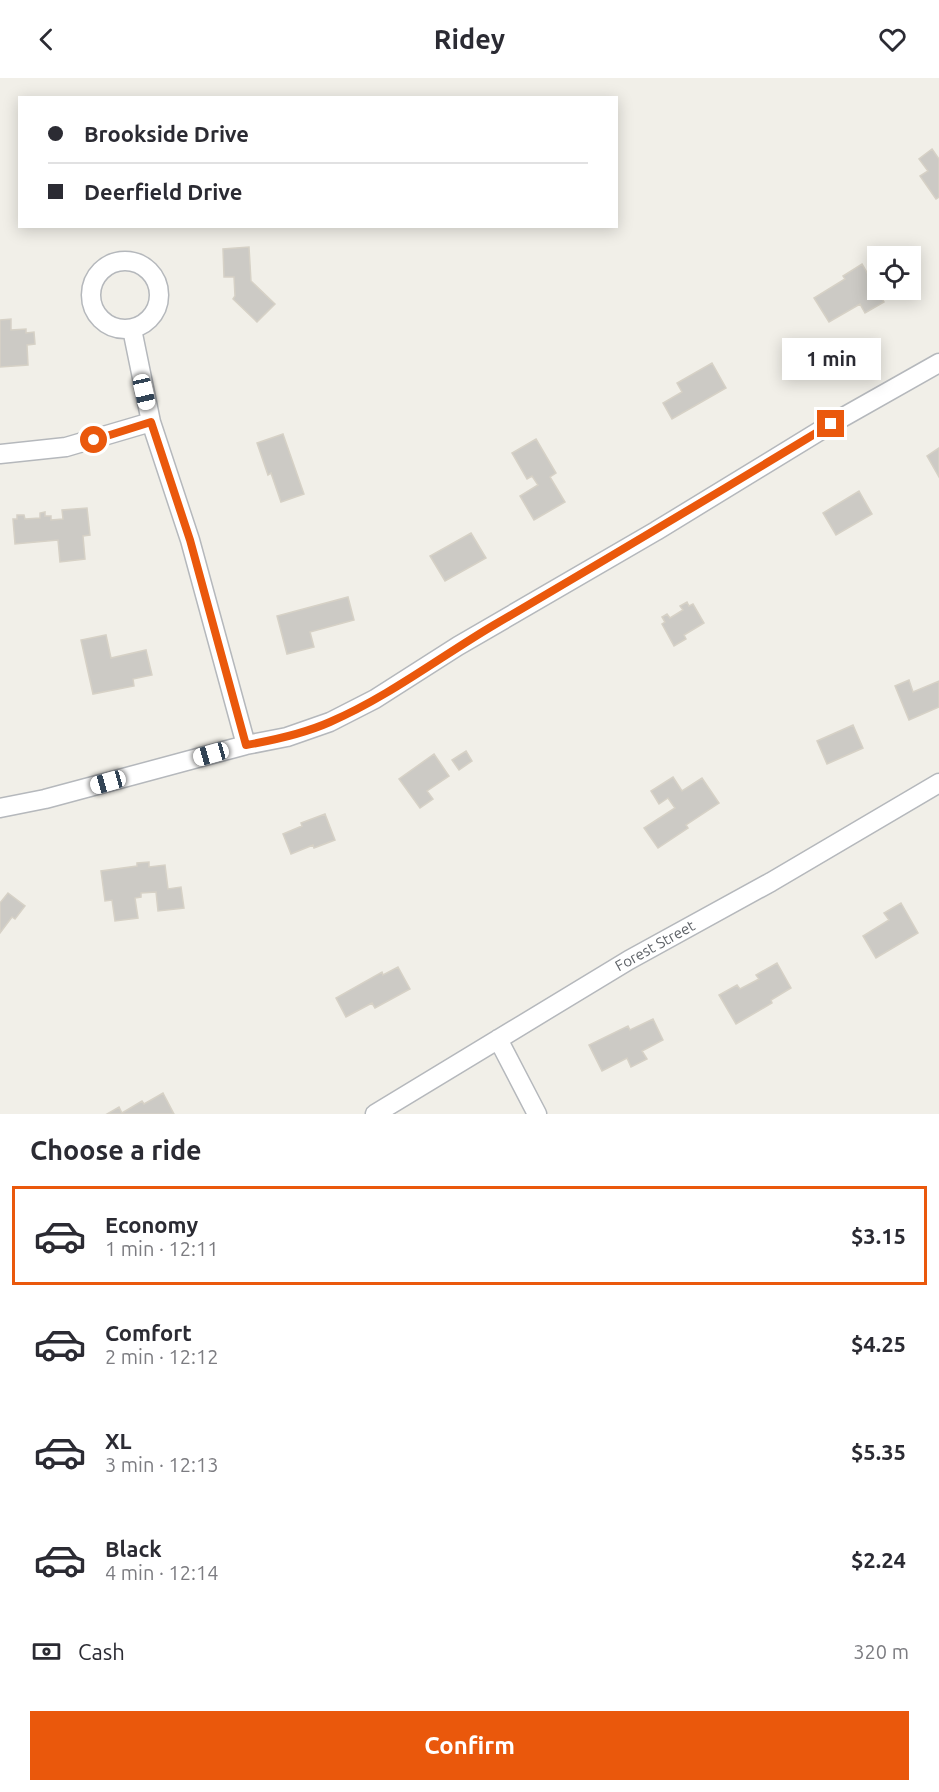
<!DOCTYPE html>
<html lang="en">
<head>
<meta charset="utf-8">
<style>
  :root { --surface:#fff; --page:#f7f7f7; --text:#2b2b33; --muted:#7c7c81; --line:#e1e1e2; --accent:#ea580c }
  body { margin:0; font-family:Ubuntu,sans-serif; background:var(--page); color:var(--text); height:100vh; display:flex; flex-direction:column; font-size:22px; white-space:nowrap }
  * { box-sizing:border-box; margin:0 }
  p { font-size:20px; color:var(--muted) }
  .icon { flex:none; width:33px; height:33px; fill:none; stroke:currentColor; stroke-width:2; stroke-linecap:round; stroke-linejoin:round }
  .map { position:relative; height:1036px; overflow:hidden }
  .sheet { display:flex; flex-direction:column; background:var(--surface); flex:1 }
  .sheet>* { flex:none }
  .hud { position:absolute; left:18px; top:18px; width:600px; height:132px; border-radius:0px; box-shadow:0 3px 15px #0003; display:grid; align-content:center; height:132px; padding:0 30px; background:var(--surface) }
  .buttons { position:absolute; left:867px; top:168px; display:grid; gap:12px }
  .buttons a { display:grid; place-items:center; width:54px; height:54px; border-radius:0px; background:var(--surface); box-shadow:0 3px 15px #0003; font-size:30px }
  .end { position:absolute; width:27px; height:27px; margin:-14px; border:8px solid #ea580c; background:#fff; box-shadow:0 0 0 3px #fff }
  .from { border-radius:50% }
  .bubble { position:absolute; height:42px; border-radius:0px; background:var(--surface); box-shadow:0 3px 15px #0003; font-size:20px; font-weight:700; line-height:42px; text-align:center }
  .car { position:absolute; width:18px; height:36px; margin:-18px -9px; border-radius:8px; box-shadow:0 0 4px 2px #0007; background:linear-gradient(#fff 24%,#345 0 40%,#fff 0 76%,#345 0 86%,#fff 0) }
  .hud b { display:flex; align-items:center; gap:21px; height:57px; font-size:22px }
  .hud b+b { border-top:2px solid var(--line) }
  .hud i { width:15px; height:15px; background:var(--text) }
  ul { padding:0; list-style:none }
  li { display:flex; align-items:center; gap:18px; height:99px; margin:0 12px 9px; padding:0 18px; border:3px solid transparent; border-radius:0px }
  li div { flex:1 }
  li b { display:block; font-size:22px }
  li em { font-style:normal; font-weight:700 }
  li.selected { border-color:var(--accent) }
  li>.icon { width:54px; height:54px; stroke-width:1.5 }
  h2 { padding:0 30px; font-size:27px; line-height:72px }
  .pay { display:flex; align-items:center; gap:15px; height:66px; padding:0 30px; font-size:22px }
  .pay p { margin-inline-start:auto }
  .action { display:flex; gap:12px; margin-top:auto; padding:12px 30px }
  .action a { flex:1; height:69px; border-radius:0px; background:var(--accent); color:#fff; font-size:24px; font-weight:700; line-height:69px; text-align:center }
  header { display:flex; justify-content:space-between; align-items:center; height:78px; padding:0 30px; background:var(--surface); font-size:27px; font-weight:700 }
  .map>svg:first-child { display:block }
  .building { fill:#cccac5; stroke:#d6d1c6; stroke-width:1.5 }
  .lines { fill:none; stroke-linecap:round; stroke-linejoin:round }
  .street-casing { stroke:#b5b8bc; stroke-width:21 }
  .street { stroke:#fff; stroke-width:18 }
  .route { stroke:#ea580c; stroke-width:8 }
  .labels { text-anchor:middle; stroke-width:4.5; stroke-linejoin:round; paint-order:stroke }
  .street-label { font-size:15px; fill:#5f6368; stroke:#fff }
</style>
</head>
<body>
<header><svg class="icon" aria-label="back" viewBox="0 0 24 24"><path d="M15 5l-7 7 7 7"/></svg>Ridey<svg class="icon" aria-label="heart" viewBox="0 0 24 24"><path d="M12 20l-8-8c-3-5 5-10 8-4 3-6 11-1 8 4z"/></svg></header>
<div class="map">
<svg width="939" height="1036" viewBox="0 0 939 1036">
  <rect width="100%" height="100%" fill="#f1efe8"/>
  <path class="building" d="M 932,71 L 939,81 L 939,119 L 936,121 L 920,98 L 928,93 L 919,81 Z
    M 249,169 L 251,203 L 275,226 L 257,244 L 233,221 L 235,218 L 234,199 L 224,199 L 223,171 Z
    M 862,186 L 884,224 L 865,235 L 860,226 L 829,244 L 814,220 L 845,201 L 843,198 Z
    M 11,241 L 11,252 L 26,251 L 26,255 L 34,254 L 35,266 L 27,267 L 28,287 L 0,289 L 0,242 Z
    M 712,285 L 726,310 L 672,341 L 663,325 L 682,314 L 677,305 Z
    M 283,356 L 304,416 L 281,424 L 271,395 L 268,397 L 257,365 Z
    M 536,361 L 556,395 L 550,399 L 565,424 L 534,442 L 520,418 L 538,407 L 532,398 L 527,401 L 512,375 Z
    M 939,370 L 939,399 L 927,378 Z
    M 859,413 L 872,436 L 836,457 L 823,435 Z
    M 87,430 L 90,457 L 83,458 L 85,481 L 60,484 L 58,462 L 15,466 L 13,441 L 17,441 L 17,437 L 24,437 L 25,441 L 40,440 L 40,435 L 45,434 L 45,438 L 51,438 L 51,442 L 63,441 L 62,432 Z
    M 471,455 L 486,480 L 445,503 L 430,478 Z
    M 348,519 L 354,542 L 310,554 L 314,569 L 287,576 L 277,538 Z
    M 687,524 L 689,528 L 693,526 L 704,545 L 684,557 L 686,561 L 674,568 L 662,546 L 665,544 L 662,539 L 667,536 L 670,540 L 683,532 L 680,528 Z
    M 106,557 L 111,580 L 146,572 L 152,597 L 133,601 L 134,608 L 93,616 L 81,562 Z
    M 909,602 L 913,614 L 939,603 L 939,629 L 909,642 L 895,608 Z
    M 853,647 L 863,670 L 827,686 L 817,663 Z
    M 466,673 L 472,683 L 459,692 L 452,682 Z
    M 434,676 L 449,698 L 427,713 L 433,721 L 420,730 L 399,701 Z
    M 673,699 L 682,713 L 702,700 L 719,725 L 686,747 L 688,750 L 658,770 L 644,750 L 675,730 L 668,720 L 659,726 L 651,713 Z
    M 325,736 L 335,762 L 314,770 L 313,767 L 291,776 L 283,756 L 302,748 L 301,745 Z
    M 149,784 L 149,789 L 165,787 L 168,811 L 181,809 L 184,830 L 158,833 L 156,814 L 141,815 L 141,819 L 135,820 L 138,840 L 115,843 L 112,822 L 105,823 L 101,793 L 137,788 L 137,785 Z
    M 8,815 L 25,828 L 15,841 L 12,839 L 0,855 L 0,825 Z
    M 901,825 L 918,855 L 876,880 L 863,858 L 889,842 L 884,835 Z
    M 777,885 L 791,910 L 771,922 L 772,925 L 736,946 L 719,917 L 737,907 L 740,911 L 759,901 L 756,897 Z
    M 398,889 L 410,911 L 375,930 L 372,925 L 346,939 L 336,920 L 382,894 L 383,897 Z
    M 653,941 L 663,962 L 642,973 L 647,981 L 631,989 L 627,980 L 602,993 L 589,967 L 628,948 L 630,952 Z
    M 163,1015 L 174,1036 L 107,1036 L 119,1029 L 122,1035 L 142,1023 L 144,1026 Z"/>
  <g class="lines">
    <defs>
      <path id="street" d="M91 217a34 34 0 1 1 68 0a34 34 0 1 1-68 0Z
        M 132,251 L 151,344 L 190,462 L 246,667
        M 0,376 L 66,369 L 151,344
        M 0,730 L 45,721 L 246,667 L 287,659 L 330,644 L 375,621 L 458,568 L 656,453 L 831,346 L 939,285
        M 498,961 L 537,1036
        M 375,1036 L 629,882 L 771,804 L 939,705"/>
    </defs>
    <use href="#street" class="street-casing"/>
    <use href="#street" class="street"/>
  </g>
  <g class="lines">
    <path class="route" d="M 94,362 L 151,344 L 190,462 L 246,667 C 275,662 303,656 330,644 C 388,619 440,579 494,547 C 607,481 719,414 831,346"/>
  </g>
  <g class="labels">
    <g class="street-label">
      <text transform="translate(655 868) rotate(-29)" y="5">Forest Street</text>
    </g>
  </g>
</svg>
<div class="buttons">
<a><svg class="icon" aria-label="locate" viewBox="0 0 24 24"><circle cx="12" cy="12" r="6"/><path d="M12 2v4M12 18v4M2 12h4M18 12h4"/></svg></a>
</div>
<i class="end from" style="left:94px;top:362px"></i>
<i class="end" style="left:831px;top:346px"></i>
<div class="bubble" style="left:782px;top:260px;width:99px">1 min</div>
<i class="car" style="left:144px;top:314px;rotate:167deg"></i>
<i class="car" style="left:211px;top:676px;rotate:254deg"></i>
<i class="car" style="left:108px;top:704px;rotate:254deg"></i>
<div class="hud">
<b><i class="from"></i>Brookside Drive</b>
<b><i></i>Deerfield Drive</b>
</div>
</div>
<section class="sheet">
<h2>Choose a ride</h2>
<ul>
<li class="selected"><svg class="icon" aria-label="car" viewBox="0 0 24 24"><path d="M5 17H2v-5l4-1 3-4h7l3 4 3 1v5h-3M9 17h6M6 11h13"/><circle cx="7" cy="17" r="2"/><circle cx="17" cy="17" r="2"/></svg><div><b>Economy</b><p>1 min · 12:11</p></div><em>$3.15</em></li>
<li><svg class="icon" aria-label="car" viewBox="0 0 24 24"><path d="M5 17H2v-5l4-1 3-4h7l3 4 3 1v5h-3M9 17h6M6 11h13"/><circle cx="7" cy="17" r="2"/><circle cx="17" cy="17" r="2"/></svg><div><b>Comfort</b><p>2 min · 12:12</p></div><em>$4.25</em></li>
<li><svg class="icon" aria-label="car" viewBox="0 0 24 24"><path d="M5 17H2v-5l4-1 3-4h7l3 4 3 1v5h-3M9 17h6M6 11h13"/><circle cx="7" cy="17" r="2"/><circle cx="17" cy="17" r="2"/></svg><div><b>XL</b><p>3 min · 12:13</p></div><em>$5.35</em></li>
<li><svg class="icon" aria-label="car" viewBox="0 0 24 24"><path d="M5 17H2v-5l4-1 3-4h7l3 4 3 1v5h-3M9 17h6M6 11h13"/><circle cx="7" cy="17" r="2"/><circle cx="17" cy="17" r="2"/></svg><div><b>Black</b><p>4 min · 12:14</p></div><em>$2.24</em></li>
</ul>
<div class="pay"><svg class="icon" aria-label="cash" viewBox="0 0 24 24"><path d="M3 7h18v10H3z"/><circle cx="12" cy="12" r="2"/></svg>Cash<p>320 m</p></div>
<div class="action"><a>Confirm</a></div>
</section>
</body>
</html>
